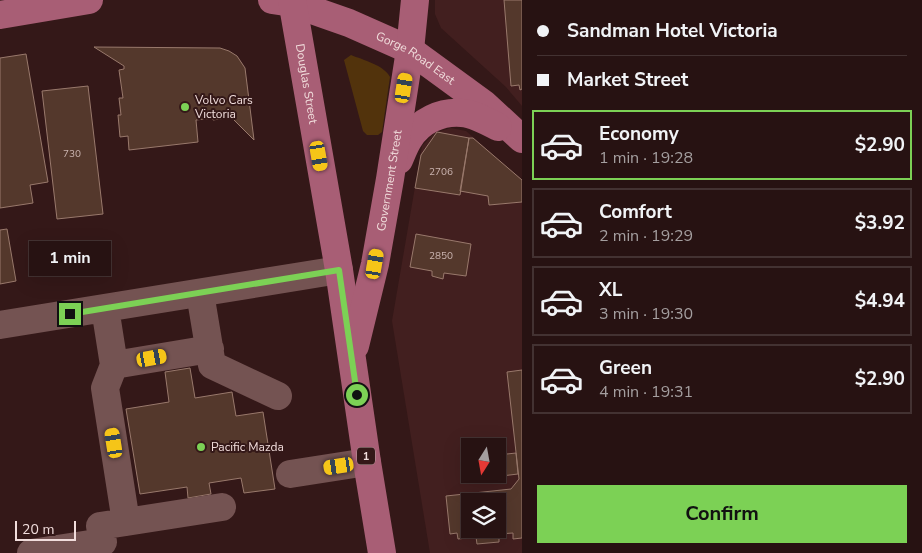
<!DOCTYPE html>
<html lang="en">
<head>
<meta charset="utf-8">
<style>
  :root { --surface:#271212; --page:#332020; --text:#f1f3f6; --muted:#a49e9f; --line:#433232; --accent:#7cd155 }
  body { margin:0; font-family:"Nunito Sans",sans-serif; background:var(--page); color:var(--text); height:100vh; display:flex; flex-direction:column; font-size:19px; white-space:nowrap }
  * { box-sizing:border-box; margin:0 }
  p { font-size:16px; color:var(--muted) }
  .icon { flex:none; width:28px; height:28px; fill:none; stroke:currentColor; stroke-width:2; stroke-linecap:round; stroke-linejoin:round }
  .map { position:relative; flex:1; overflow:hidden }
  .details { display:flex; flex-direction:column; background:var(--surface); width:400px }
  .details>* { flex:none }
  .hud { display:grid; align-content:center; height:110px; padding:0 15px; background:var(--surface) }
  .needle { width:32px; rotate:191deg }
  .tools { position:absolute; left:461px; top:438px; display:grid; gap:10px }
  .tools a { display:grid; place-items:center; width:45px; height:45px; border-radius:0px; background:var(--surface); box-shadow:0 5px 20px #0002,0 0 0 1px var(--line); font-size:25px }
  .scale { position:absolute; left:15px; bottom:12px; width:61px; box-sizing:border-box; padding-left:5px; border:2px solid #f1dddc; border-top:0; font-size:14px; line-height:18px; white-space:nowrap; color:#f1dddc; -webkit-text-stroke:4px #341818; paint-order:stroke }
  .end { position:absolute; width:22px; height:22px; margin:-11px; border:6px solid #7cd155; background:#111; box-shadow:0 0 0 2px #111 }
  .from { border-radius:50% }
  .bubble { position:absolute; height:35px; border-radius:0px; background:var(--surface); box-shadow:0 5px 20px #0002,0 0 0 1px var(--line); font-size:16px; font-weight:700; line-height:35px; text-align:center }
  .car { position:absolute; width:15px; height:30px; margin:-15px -8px; border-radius:6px; box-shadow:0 0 4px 1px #0007; background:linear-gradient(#f5c518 24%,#345 0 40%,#f5c518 0 76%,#345 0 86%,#f5c518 0) }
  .hud b { display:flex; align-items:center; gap:18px; height:48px; font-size:19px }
  .hud b+b { border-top:1px solid var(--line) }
  .hud i { width:12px; height:12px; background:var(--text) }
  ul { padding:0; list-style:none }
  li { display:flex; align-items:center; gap:15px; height:70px; margin:0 10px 8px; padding:0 5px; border:2px solid var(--line); border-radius:0px }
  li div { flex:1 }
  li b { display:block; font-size:19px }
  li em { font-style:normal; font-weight:700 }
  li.active { border-color:var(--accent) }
  li>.icon { width:45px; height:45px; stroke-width:1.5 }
  .primary-button { display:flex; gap:10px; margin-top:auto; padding:10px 15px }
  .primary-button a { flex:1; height:58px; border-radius:0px; background:var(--accent); color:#111; font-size:20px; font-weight:700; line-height:58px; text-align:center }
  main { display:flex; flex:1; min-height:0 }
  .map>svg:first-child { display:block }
  .built { fill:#421f1f; fill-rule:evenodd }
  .green { fill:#52330c }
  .building { fill:#54382c; stroke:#99796c; fill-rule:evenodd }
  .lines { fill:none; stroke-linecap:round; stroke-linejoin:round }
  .minor { stroke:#745352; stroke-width:28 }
  .major { stroke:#a85e75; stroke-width:28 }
  .route { stroke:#7cd155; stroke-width:6 }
  .poi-dot { fill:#7cd155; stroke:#341818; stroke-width:2 }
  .labels { text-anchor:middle; stroke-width:4; stroke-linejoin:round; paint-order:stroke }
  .number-label { font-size:10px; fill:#cab4b0 }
  .shield { fill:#341818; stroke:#b8a2a1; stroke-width:1 }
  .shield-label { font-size:11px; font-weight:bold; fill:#f1dddc }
  .street-label { font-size:12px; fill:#f1dddc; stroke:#341818 }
  .poi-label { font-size:12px; fill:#f1dddc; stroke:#341818; text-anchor:start }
</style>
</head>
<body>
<main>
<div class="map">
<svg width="522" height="553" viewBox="0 0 522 553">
  <rect width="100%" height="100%" fill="#341818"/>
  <path class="built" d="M 435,0 L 522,0 L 522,106 L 506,87 L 441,28 L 435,14 Z
    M 451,128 L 466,131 L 522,180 L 522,553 L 430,553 L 392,321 L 422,146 L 434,133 ZM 470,446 L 498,446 L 498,474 L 470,474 ZM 470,501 L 498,501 L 498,529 L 470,529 Z"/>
  <path class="green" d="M 351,55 C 363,60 384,65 390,77 L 382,132 L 378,135 L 367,135 L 363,131 L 344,60 Z"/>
  <path class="building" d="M 504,0 L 522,0 L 522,89 L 520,90 L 519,85 L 511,86 Z
    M 94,47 L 220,48 L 229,51 L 237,56 L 245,68 L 254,140 L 231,117 L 213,120 L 213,118 L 196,120 L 198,142 L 129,150 L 128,136 L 120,137 L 118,115 L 121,115 L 119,98 L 123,98 L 119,70 L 124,69 L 124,66 Z
    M 26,54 L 48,182 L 30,185 L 33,203 L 0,208 L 0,58 Z
    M 88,86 L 103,214 L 57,219 L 42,91 Z
    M 437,132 L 469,138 L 460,195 L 415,188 L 421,155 Z
    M 469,138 L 473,138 L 522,180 L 522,202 L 489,205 L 488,196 L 460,191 Z
    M 7,229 L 16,281 L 0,284 L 0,230 Z
    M 416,234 L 471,244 L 466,276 L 444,273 L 443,279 L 432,276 L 432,271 L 410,267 Z
    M 190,368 L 195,398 L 232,392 L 236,416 L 263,412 L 275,489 L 244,493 L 241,478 L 209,483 L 211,494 L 188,498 L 187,487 L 140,494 L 126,409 L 169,402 L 165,372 Z
    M 522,370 L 522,538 L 513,539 L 513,533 L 499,534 L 499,542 L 477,544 L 476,537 L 458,539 L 457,533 L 450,534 L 446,496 L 511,489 L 519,479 L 507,372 ZM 470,501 L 498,501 L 498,529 L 470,529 Z
    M 516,453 L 518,474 L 485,478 L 480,474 L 498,474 L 498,455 Z"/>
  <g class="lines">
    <path class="minor" d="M 200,293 L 212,365 L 278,396
      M 105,308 L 114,365 L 105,388 L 126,522 L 222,507
      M 0,325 L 339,270
      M 114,365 L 210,349
      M 290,474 L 367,462
      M 31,553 L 103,542 L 100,526 L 126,522"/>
    <g class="major">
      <path id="s1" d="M 272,0 L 292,3 L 349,23 L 410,50 L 484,104 L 522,139"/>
      <path id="s2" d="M 292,0 L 339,270 L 367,462 L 382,553"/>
      <path d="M 0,15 L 89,0"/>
      <path d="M 399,160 C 402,153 405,145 409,139 C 420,121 441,111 462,113 C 474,114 487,121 498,127"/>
      <path id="s3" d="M 355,346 L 375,264 L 390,179 L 410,50 L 415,0"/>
    </g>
  </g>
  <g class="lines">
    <path class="route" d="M 70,314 L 339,270 L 357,395"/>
  </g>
  <g class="poi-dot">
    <circle cx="185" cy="107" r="5"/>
    <circle cx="201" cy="447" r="5"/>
  </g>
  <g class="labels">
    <g class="number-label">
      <text x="72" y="157">730</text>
      <text x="441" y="175">2706</text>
      <text x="441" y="259">2850</text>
    </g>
    <rect class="shield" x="357" y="447.5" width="18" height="17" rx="4"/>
    <g class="shield-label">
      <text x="366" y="460">1</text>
    </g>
    <g class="street-label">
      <text dy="4" stroke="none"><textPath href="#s1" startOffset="156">Gorge Road East</textPath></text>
      <text dy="4" stroke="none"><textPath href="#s2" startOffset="85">Douglas Street</textPath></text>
      <text dy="4" stroke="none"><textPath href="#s3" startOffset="169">Government Street</textPath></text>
    </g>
    <g class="poi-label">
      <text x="195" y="104">Volvo Cars<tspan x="195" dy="14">Victoria</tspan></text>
      <text x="211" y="451">Pacific Mazda</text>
    </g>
  </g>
</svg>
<div class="tools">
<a><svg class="needle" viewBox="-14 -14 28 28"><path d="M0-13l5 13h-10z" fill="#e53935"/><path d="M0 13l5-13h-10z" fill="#a49e9f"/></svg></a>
<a><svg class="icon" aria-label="layers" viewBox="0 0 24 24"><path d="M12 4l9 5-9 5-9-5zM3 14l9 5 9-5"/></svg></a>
</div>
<div class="scale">20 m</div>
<i class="end from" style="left:357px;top:395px"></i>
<i class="end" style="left:70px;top:314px"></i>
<div class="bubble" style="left:29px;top:241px;width:82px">1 min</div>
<i class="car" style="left:404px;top:88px;rotate:9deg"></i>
<i class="car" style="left:319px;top:156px;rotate:170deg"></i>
<i class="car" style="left:375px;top:264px;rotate:10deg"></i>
<i class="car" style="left:152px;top:358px;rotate:80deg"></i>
<i class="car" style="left:114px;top:443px;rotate:351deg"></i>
<i class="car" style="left:339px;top:466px;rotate:261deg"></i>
</div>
<section class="details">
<div class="hud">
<b><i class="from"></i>Sandman Hotel Victoria</b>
<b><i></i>Market Street</b>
</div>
<ul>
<li class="active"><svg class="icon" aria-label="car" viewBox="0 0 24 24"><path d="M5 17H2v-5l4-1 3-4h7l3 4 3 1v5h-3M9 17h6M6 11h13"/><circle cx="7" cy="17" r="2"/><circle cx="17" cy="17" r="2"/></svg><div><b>Economy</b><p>1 min · 19:28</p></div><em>$2.90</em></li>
<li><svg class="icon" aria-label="car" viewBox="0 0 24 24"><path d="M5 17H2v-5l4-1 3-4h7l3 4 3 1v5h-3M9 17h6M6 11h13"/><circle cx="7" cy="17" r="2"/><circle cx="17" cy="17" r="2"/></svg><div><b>Comfort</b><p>2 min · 19:29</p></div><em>$3.92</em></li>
<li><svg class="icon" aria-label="car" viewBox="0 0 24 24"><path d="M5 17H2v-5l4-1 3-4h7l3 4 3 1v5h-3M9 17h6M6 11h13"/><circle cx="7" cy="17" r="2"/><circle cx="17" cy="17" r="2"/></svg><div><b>XL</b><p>3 min · 19:30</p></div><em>$4.94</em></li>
<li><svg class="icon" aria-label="car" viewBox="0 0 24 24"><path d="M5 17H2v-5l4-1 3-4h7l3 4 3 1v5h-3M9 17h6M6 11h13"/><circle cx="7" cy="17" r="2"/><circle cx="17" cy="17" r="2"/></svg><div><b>Green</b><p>4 min · 19:31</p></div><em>$2.90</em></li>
</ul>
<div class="primary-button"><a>Confirm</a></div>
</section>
</main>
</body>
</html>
